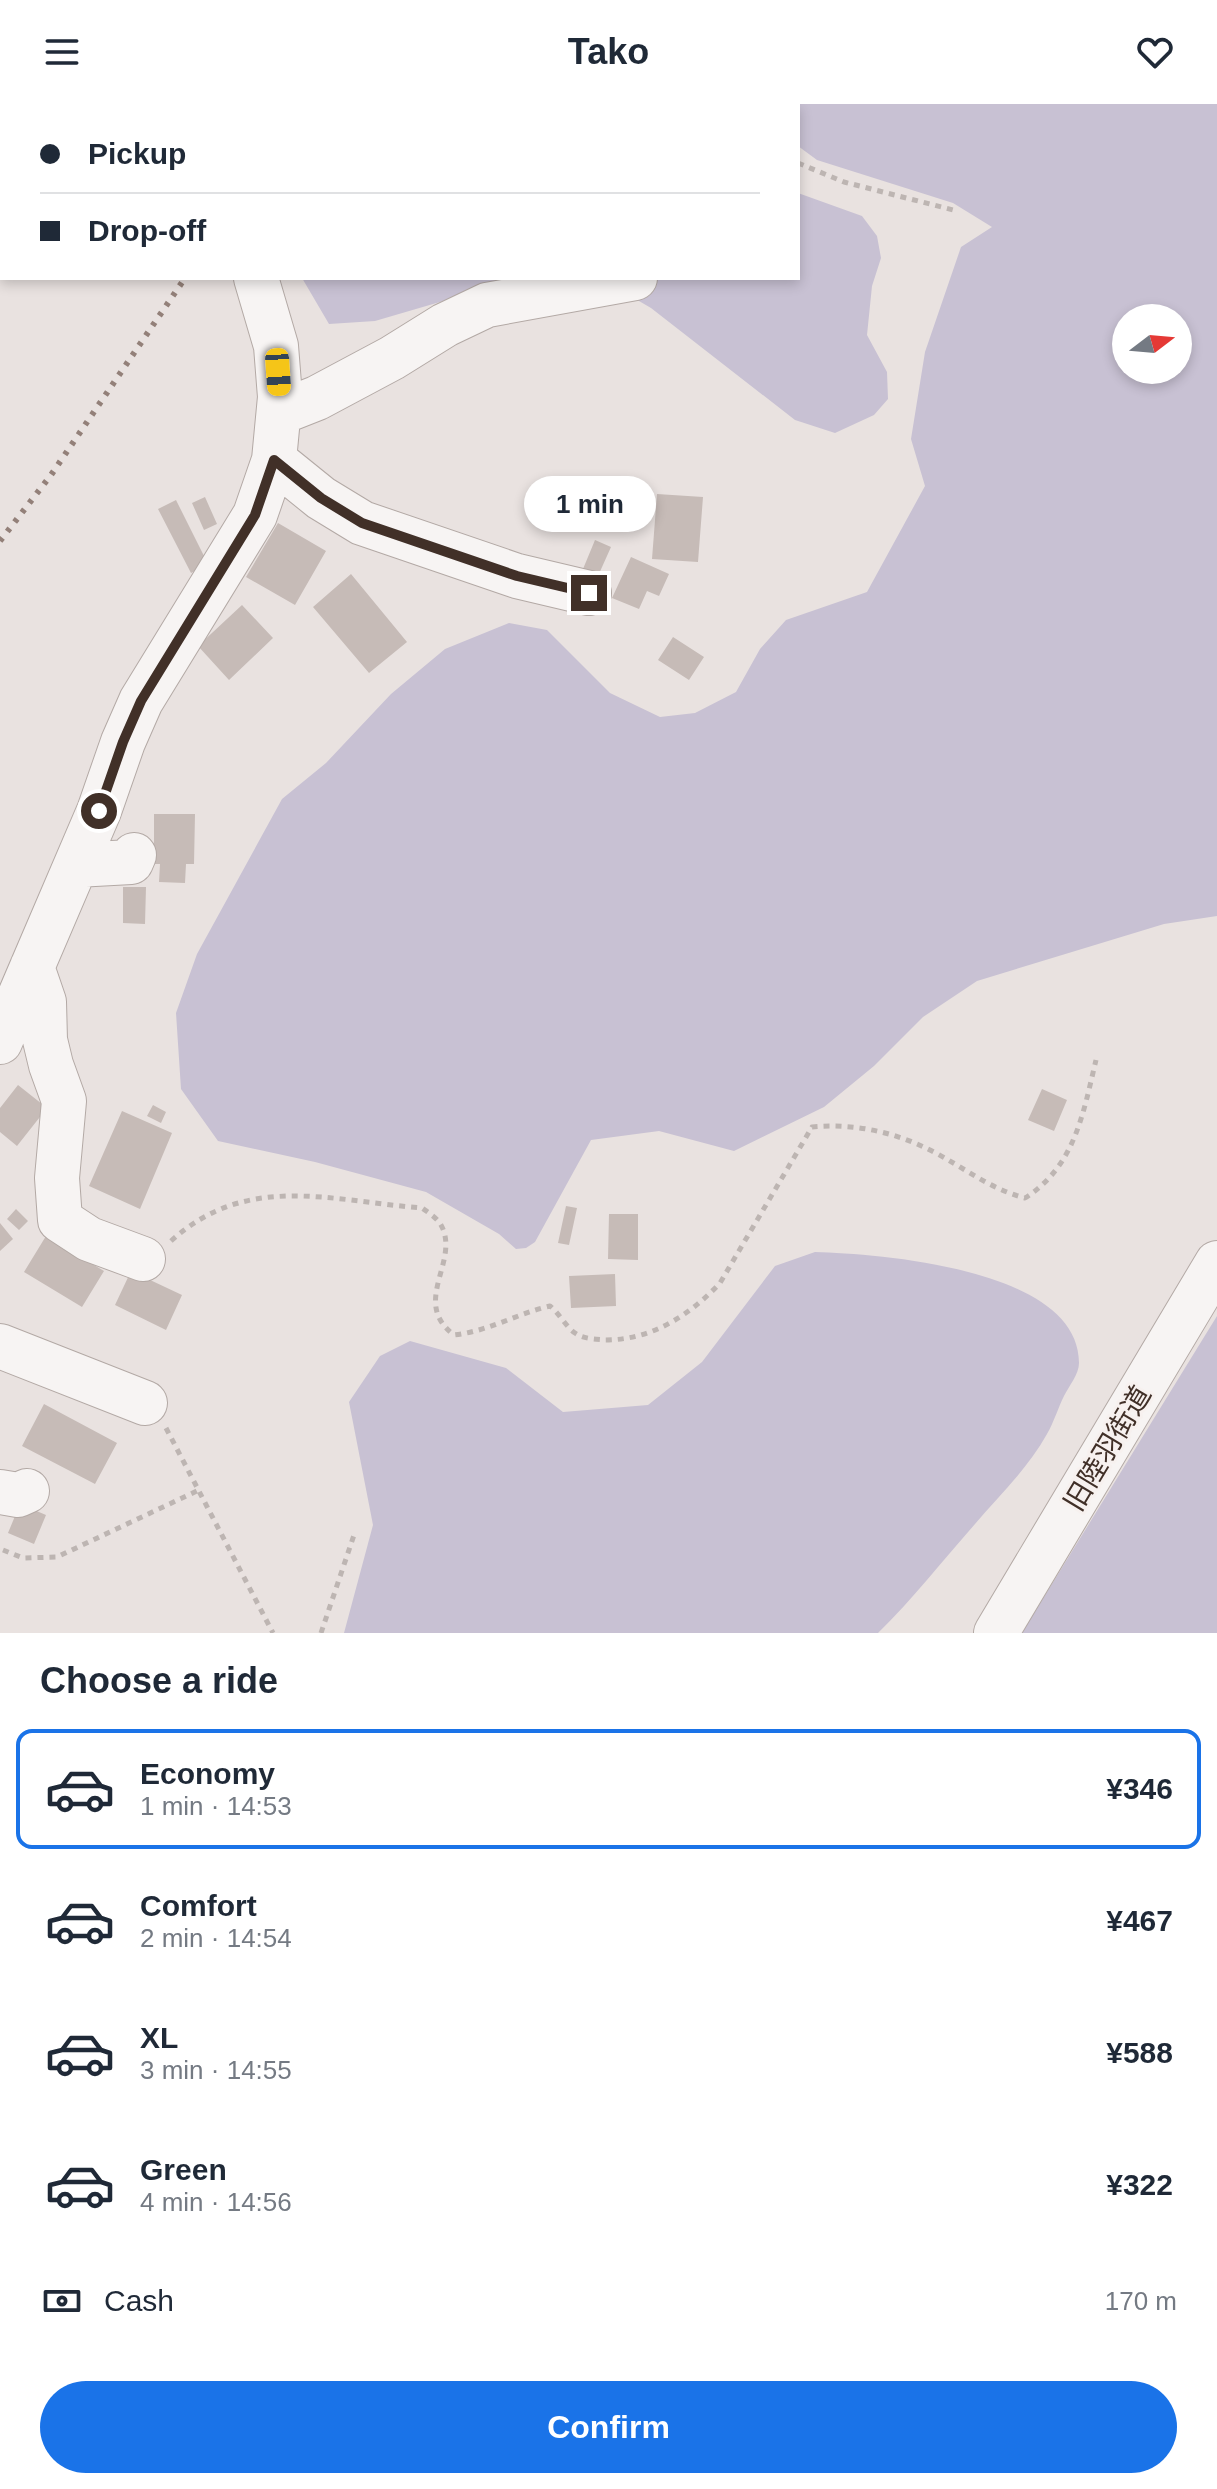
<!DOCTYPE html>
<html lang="en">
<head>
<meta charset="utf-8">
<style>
  :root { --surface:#fff; --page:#f2f2f3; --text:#1f2937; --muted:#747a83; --line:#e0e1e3; --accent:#1a73e8 }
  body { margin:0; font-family:Helvetica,"Noto Sans JP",sans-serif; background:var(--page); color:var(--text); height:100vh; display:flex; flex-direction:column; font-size:30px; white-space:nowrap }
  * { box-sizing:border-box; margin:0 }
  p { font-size:26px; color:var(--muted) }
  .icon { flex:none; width:44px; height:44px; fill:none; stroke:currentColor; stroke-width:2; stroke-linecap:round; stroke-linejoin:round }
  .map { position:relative; height:1529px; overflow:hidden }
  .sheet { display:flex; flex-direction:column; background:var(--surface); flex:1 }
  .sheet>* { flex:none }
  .hud { position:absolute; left:0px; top:0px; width:800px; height:176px; box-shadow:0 4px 12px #0003; display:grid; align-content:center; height:176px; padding:0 40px; background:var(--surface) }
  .needle { width:52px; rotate:74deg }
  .buttons { position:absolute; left:1112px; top:200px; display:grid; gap:16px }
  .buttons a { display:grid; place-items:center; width:80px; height:80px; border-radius:50%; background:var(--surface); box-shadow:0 4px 12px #0003; font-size:40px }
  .end { position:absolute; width:36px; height:36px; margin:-18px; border:10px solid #413028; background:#fff; box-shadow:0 0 0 4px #fff }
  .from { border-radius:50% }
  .bubble { position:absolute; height:56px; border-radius:28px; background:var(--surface); box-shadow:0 4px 12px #0003; font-size:26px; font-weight:700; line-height:56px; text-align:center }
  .car { position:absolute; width:24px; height:48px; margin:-24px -12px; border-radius:10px; box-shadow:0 0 6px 2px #0007; background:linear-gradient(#f5c518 24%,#345 0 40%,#f5c518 0 76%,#345 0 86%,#f5c518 0) }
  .hud b { display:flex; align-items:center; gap:28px; height:76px; font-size:30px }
  .hud b+b { border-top:2px solid var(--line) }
  .hud i { width:20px; height:20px; background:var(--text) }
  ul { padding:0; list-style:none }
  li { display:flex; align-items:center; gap:24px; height:120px; margin:0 16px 12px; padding:0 24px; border:4px solid transparent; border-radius:16px }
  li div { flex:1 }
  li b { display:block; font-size:30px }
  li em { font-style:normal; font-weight:700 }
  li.current { border-color:var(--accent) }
  li>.icon { width:72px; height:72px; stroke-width:1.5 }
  h2 { padding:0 40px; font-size:36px; line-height:96px }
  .pay { display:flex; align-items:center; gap:20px; height:88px; padding:0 40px; font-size:30px }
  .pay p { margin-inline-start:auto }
  .action { display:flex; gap:16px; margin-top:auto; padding:16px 40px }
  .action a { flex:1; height:92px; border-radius:48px; background:var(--accent); color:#fff; font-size:32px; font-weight:700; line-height:92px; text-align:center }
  header { display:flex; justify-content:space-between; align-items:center; height:104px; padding:0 40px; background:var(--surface); font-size:36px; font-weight:700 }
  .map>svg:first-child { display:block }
  .green { fill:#c8c1d3; fill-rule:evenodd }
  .building { fill:#c6bbb7 }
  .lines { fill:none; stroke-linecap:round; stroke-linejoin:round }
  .minor-casing { stroke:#b3a9a5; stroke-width:46 }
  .path { stroke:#bdb5b2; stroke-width:5; stroke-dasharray:6 6; stroke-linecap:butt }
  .minor { stroke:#f7f4f3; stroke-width:44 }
  .rail { stroke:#938079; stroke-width:6; stroke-dasharray:4 8; stroke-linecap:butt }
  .route { stroke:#413028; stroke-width:10 }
  .labels { text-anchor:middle; stroke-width:6; stroke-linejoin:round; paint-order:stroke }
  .street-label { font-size:28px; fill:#413028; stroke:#f7f1ef }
</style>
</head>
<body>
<header><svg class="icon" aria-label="menu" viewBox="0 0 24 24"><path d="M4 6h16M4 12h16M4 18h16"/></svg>Tako<svg class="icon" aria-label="heart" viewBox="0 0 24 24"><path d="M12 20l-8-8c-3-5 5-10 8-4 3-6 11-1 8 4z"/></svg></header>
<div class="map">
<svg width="1217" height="1529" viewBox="0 0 1217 1529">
  <rect width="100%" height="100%" fill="#e9e2e0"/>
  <path class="green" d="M 392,0 L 672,0 L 674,2 L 390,2 Z
    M 743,0 L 1217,0 L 1217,812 L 1164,820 L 977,877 L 923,913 L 874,962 L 824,1003 L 734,1047 L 659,1027 L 591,1036 L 535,1138 L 526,1144 L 516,1145 L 499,1130 L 426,1088 L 315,1058 L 218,1037 L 181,985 L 176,909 L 197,850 L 282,695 L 326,659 L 391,590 L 445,545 L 509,519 L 547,526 L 610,589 L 660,613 L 695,609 L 736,588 L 760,545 L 786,516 L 867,488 L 925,382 L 911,335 L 925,248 L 961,143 L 992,123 L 953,99 L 817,56 L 798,42 L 798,2 ZM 1178,214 L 1178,266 L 1126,266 L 1126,214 Z
    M 798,89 L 862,112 L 877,132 L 881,154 L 872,182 L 867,231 L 887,268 L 888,295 L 874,311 L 835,329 L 795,316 L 651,204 L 615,183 L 474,188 L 375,217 L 329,220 L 302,174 L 798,174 Z
    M 815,1148 C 882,1150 1079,1165 1079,1259 C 1079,1270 1069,1282 1064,1292 C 1058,1304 1054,1318 1047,1330 C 1029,1363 999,1392 975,1420 C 943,1456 913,1495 878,1529 L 344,1529 L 373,1421 L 349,1298 L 380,1252 L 410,1237 L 506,1264 L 563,1308 L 648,1301 L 702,1258 L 775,1162 Z
    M 1217,1212 L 1217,1529 L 1023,1529 L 1023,1527 Z"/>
  <path class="building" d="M 657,390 L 703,393 L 698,458 L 652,455 Z
    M 205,393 L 217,420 L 204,426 L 192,399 Z
    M 176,396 L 208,460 L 191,469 L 158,405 Z
    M 278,419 L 326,447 L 295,501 L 246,473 Z
    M 595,436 L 611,443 L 598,472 L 583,465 Z
    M 631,453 L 669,470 L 659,492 L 647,487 L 639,505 L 612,494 Z
    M 351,470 L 407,538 L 369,569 L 313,503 Z
    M 242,501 L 273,534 L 229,576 L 198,542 Z
    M 673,533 L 704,553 L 689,576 L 658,556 Z
    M 154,710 L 195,710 L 194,760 L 186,760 L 185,779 L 159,778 L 160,760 L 154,760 Z
    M 123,783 L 146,783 L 145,820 L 123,819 Z
    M 18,981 L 47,1004 L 17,1042 L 0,1028 L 0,1004 Z
    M 1042,985 L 1067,996 L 1054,1027 L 1028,1016 Z
    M 153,1001 L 166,1008 L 161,1019 L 147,1012 Z
    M 122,1007 L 172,1029 L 140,1105 L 89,1082 Z
    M 566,1102 L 577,1104 L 569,1141 L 558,1139 Z
    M 16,1105 L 28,1117 L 19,1126 L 7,1115 Z
    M 609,1110 L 638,1110 L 638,1156 L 608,1155 Z
    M 0,1119 L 13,1135 L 0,1147 Z
    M 46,1132 L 104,1167 L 82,1203 L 24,1168 Z
    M 131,1167 L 182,1191 L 166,1226 L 115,1201 Z
    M 615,1170 L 616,1202 L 571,1204 L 569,1172 Z
    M 44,1300 L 117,1339 L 95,1380 L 22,1342 Z
    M 20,1400 L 46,1411 L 34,1440 L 8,1429 Z"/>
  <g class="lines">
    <defs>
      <path id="minor" d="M 124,0 L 126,2
        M 358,2 L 359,0
        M 279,309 L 317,294 L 392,254 L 445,221 L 487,201 L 635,174
        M 274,356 L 321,394 L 362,419 L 517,472 L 589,489
        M 76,761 L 131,758 L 134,751
        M 32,863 L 44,898 L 45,936 L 51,961 L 64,997 L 57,1074 L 60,1116 L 89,1135 L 143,1155
        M 0,938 L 99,707 L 123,638 L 141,597 L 255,411 L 274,356 L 280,293 L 276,242 L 256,174
        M 0,1242 L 145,1299
        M 0,1388 L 18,1391 L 27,1387
        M 996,1529 L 1217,1159"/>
    </defs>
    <use href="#minor" class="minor-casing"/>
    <path class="path" d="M 708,0 L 709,2
      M 798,59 L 844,78 L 957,107
      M 171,1137 C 247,1068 331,1097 422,1104 C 429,1109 437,1114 441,1121 C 461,1157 410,1198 454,1231 C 489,1227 516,1210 550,1202 C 559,1209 566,1223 575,1229 C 583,1235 595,1235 605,1236 C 651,1236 689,1212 720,1179 L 812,1023 C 854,1019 895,1028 932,1047 C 965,1064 988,1084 1025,1094 C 1075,1062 1083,1010 1096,956
      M 166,1324 L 273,1529
      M 3,1446 L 23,1454 L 57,1453 L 199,1386
      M 321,1529 L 354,1431"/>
    <use href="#minor" class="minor"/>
    <path class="rail" d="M 284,2 L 285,0
      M 0,437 L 51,371 L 185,174"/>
  </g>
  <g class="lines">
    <path class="route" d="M 99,707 L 123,638 L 141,597 L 255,411 L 274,356 L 321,394 L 362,419 L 517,472 L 589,489"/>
  </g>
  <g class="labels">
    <g class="street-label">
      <text transform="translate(1107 1344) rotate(-59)" y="10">旧陸羽街道</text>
    </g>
  </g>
</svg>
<div class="buttons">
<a><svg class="needle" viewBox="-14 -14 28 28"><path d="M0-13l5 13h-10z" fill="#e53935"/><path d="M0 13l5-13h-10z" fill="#747a83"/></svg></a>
</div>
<i class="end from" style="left:99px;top:707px"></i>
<i class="end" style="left:589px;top:489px"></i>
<div class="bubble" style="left:524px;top:372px;width:132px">1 min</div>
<i class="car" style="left:278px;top:268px;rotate:176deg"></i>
<div class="hud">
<b><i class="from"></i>Pickup</b>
<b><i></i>Drop-off</b>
</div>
</div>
<section class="sheet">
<h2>Choose a ride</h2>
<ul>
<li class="current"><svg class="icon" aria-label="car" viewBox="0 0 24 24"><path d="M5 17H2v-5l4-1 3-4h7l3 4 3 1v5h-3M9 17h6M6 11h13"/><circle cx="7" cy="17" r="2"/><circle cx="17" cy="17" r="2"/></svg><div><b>Economy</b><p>1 min · 14:53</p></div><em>¥346</em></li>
<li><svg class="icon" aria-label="car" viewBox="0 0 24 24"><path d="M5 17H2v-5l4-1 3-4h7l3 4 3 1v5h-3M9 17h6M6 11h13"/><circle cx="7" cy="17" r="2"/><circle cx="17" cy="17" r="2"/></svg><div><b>Comfort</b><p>2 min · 14:54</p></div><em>¥467</em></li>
<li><svg class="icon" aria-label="car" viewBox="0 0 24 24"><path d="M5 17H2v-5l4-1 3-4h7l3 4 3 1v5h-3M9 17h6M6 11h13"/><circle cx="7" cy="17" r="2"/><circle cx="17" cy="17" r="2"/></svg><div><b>XL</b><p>3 min · 14:55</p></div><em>¥588</em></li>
<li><svg class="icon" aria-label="car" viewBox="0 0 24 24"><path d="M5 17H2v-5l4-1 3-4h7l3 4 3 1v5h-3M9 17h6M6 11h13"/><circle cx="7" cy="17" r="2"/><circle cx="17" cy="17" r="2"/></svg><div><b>Green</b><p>4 min · 14:56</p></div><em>¥322</em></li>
</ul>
<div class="pay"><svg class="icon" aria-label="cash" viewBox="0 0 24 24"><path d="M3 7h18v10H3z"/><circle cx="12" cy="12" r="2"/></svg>Cash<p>170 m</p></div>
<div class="action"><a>Confirm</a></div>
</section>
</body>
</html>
